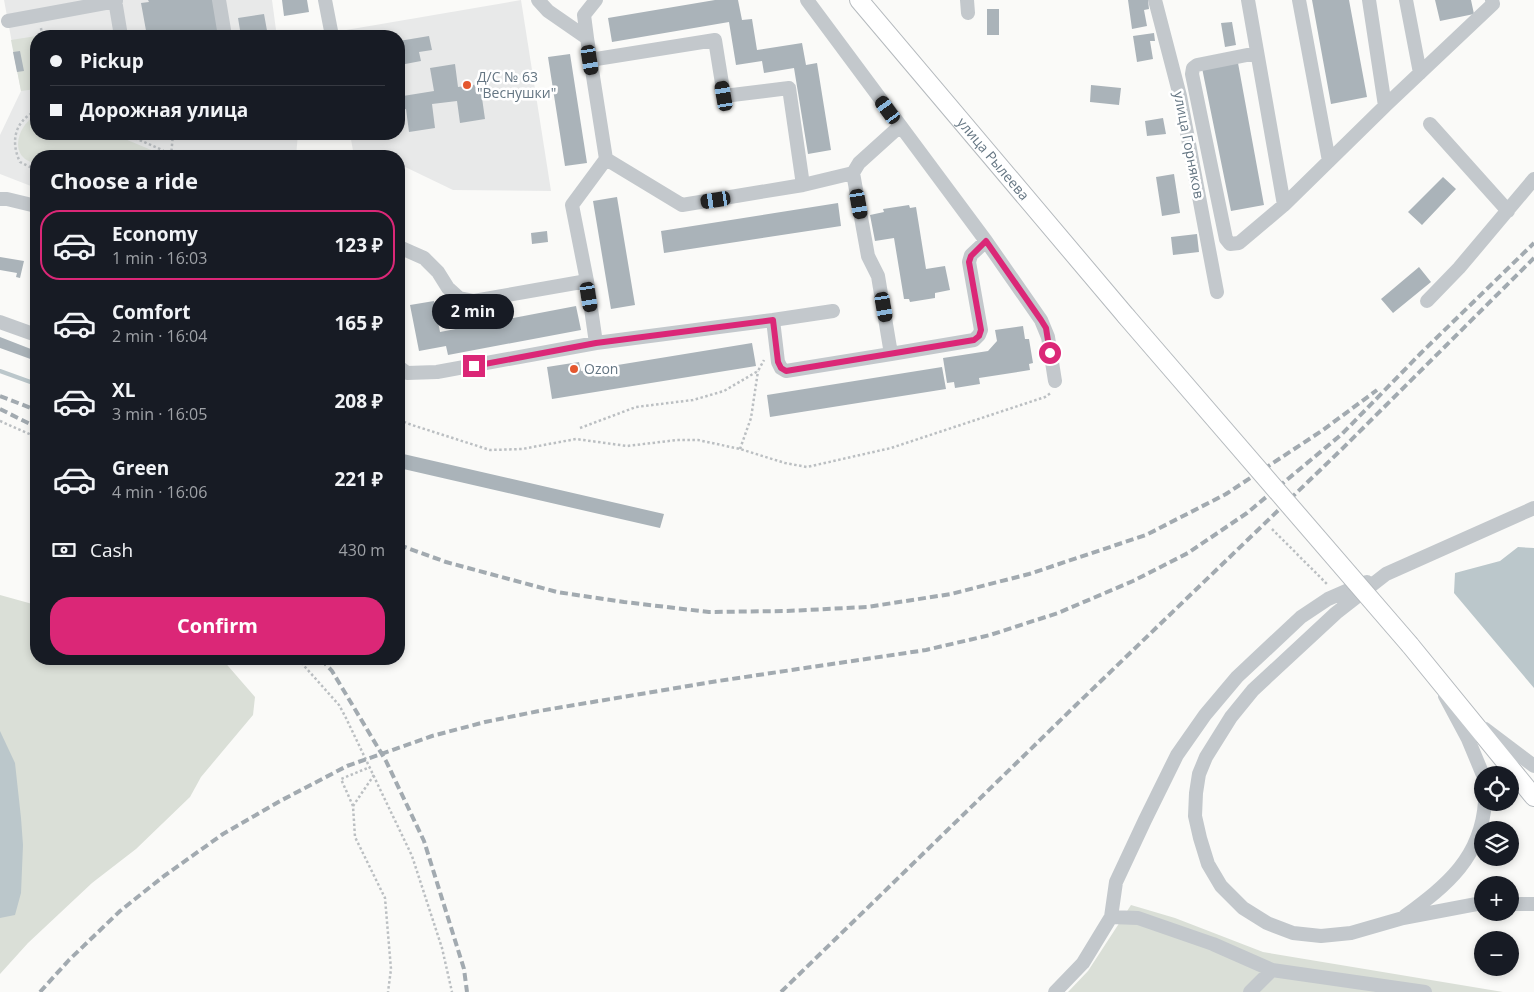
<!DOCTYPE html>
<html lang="en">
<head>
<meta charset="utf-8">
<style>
  :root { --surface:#171b24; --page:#242831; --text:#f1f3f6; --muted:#9ea1a6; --line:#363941; --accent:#db2777 }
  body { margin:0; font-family:"Open Sans",sans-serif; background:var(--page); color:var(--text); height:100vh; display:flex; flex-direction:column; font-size:19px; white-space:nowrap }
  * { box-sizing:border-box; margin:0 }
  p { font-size:16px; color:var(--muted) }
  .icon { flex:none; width:28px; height:28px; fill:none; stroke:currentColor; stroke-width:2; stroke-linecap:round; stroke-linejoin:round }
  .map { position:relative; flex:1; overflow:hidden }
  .details { position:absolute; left:30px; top:150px; width:375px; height:515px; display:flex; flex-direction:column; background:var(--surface); border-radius:20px; box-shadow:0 2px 8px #0003 }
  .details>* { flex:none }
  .guide { position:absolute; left:30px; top:30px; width:375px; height:110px; border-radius:20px; box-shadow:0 2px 8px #0003; display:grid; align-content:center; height:110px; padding:0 20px; background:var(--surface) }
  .controls { position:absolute; left:1474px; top:766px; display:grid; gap:10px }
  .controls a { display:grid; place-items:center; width:45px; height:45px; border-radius:50%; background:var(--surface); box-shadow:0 2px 8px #0003; font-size:25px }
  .end { position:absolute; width:22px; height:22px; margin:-11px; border:6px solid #db2777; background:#fff; box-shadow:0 0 0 2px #fff }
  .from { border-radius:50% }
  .bubble { position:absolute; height:35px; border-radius:18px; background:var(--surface); box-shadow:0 2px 8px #0003; font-size:16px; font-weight:700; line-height:35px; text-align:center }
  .car { position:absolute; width:15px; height:30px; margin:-15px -8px; border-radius:6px; box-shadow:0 0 4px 1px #0007; background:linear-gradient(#222 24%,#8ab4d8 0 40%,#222 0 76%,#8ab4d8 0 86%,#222 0) }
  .guide b { display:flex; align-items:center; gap:18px; height:48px; font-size:19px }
  .guide b+b { border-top:1px solid var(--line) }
  .guide i { width:12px; height:12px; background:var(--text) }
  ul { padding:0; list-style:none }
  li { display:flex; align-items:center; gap:15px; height:70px; margin:0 10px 8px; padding:0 10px; border:2px solid transparent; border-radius:20px }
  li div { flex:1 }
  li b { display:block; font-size:19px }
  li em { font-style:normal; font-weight:700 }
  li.current { border-color:var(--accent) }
  li>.icon { width:45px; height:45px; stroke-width:1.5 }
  h2 { padding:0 20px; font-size:22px; line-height:60px }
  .pay { display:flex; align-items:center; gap:12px; height:55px; padding:0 20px; font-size:19px }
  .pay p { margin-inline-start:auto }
  .button { display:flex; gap:10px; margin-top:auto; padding:10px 20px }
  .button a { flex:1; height:58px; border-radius:20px; background:var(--accent); color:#fff; font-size:20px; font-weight:700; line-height:58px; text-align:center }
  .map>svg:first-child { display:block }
  .built { fill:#e8e9e9 }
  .green { fill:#dadfd7 }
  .water { fill:#bbc7cb }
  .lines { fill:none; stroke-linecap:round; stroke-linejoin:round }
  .stream { stroke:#bbc7cb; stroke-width:4 }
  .building { fill:#aab3b9 }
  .major-casing { stroke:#b5babe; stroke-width:20 }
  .path { stroke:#bbbfc2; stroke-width:2.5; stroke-dasharray:2.5 2.5; stroke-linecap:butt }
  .minor { stroke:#c3c8cc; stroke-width:14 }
  .major { stroke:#fff; stroke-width:18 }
  .rail { stroke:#a2aab0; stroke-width:4; stroke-dasharray:8 4; stroke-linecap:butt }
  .major-bridge-casing { stroke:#b5babe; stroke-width:20; stroke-linecap:butt }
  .major-bridge { stroke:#fff; stroke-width:18 }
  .route { stroke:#db2777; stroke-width:6 }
  .poi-dot { fill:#e4572e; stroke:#fff; stroke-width:2 }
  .labels { text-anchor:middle; stroke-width:5; stroke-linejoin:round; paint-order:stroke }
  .poi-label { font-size:14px; fill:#657683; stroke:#fff; text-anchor:start }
  .street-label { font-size:14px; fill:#657683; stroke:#fff }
</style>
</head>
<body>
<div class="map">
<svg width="1534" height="992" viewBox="0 0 1534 992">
  <rect width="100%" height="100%" fill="#fafaf8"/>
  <path class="built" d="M 4,0 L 272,0 L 276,30 L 279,36 L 36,36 L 36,134 L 298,134 L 296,156 L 36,156 L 36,188 L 0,174 L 0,135 L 21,91 Z
    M 521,0 L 551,191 L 453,190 L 399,164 L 399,156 L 381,156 L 377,154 L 354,156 L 350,134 L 399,134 L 399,36 L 311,36 Z"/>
  <path class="green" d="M 74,30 L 75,36 L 36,36 L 36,89 L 21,91 L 11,40 Z
    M 36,115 L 36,134 L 113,134 L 156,152 L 161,156 L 36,156 L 36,164 C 33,163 28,161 25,159 C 10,147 22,122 36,115 Z
    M 0,595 L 36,605 L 36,659 L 222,659 L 255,697 L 253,715 L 201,777 L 190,797 L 136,849 L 92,883 L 28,943 L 0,974 Z
    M 1131,905 L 1175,918 L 1263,952 L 1503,992 L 1068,992 L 1088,971 Z"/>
  <path class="water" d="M 1518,547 L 1534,548 L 1534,688 L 1454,593 L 1455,573 L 1500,561 Z
    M 0,731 L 15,763 L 21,818 L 23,845 L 21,893 L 15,915 L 0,918 Z"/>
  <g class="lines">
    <path class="stream" d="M 0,371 L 36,384"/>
  </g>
  <path class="building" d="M 148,0 L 215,0 L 221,36 L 147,36 L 141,3 L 149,2 Z
    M 282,0 L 307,0 L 309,12 L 284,16 Z
    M 715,0 L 738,0 L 742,20 L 752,19 L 757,50 L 802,43 L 806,65 L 817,63 L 831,150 L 808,154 L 794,68 L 764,73 L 762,61 L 736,65 L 729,22 L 612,42 L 608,18 Z
    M 1128,0 L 1148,0 L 1149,9 L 1144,10 L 1147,26 L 1132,29 Z
    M 1312,0 L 1349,0 L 1367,97 L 1331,104 Z
    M 1435,0 L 1471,0 L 1474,14 L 1440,21 Z
    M 987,9 L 999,9 L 999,35 L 987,35 Z
    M 264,14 L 268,36 L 241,36 L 238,18 Z
    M 1232,22 L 1236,45 L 1225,47 L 1221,23 Z
    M 1154,33 L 1155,41 L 1150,41 L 1153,59 L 1137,62 L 1133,36 Z
    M 429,36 L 432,50 L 419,52 L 421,61 L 400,65 L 399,41 Z
    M 20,51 L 24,71 L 17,72 L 13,52 Z
    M 570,54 L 587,163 L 565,166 L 548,57 Z
    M 1238,63 L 1264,205 L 1231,211 L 1202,68 Z
    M 455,64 L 458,87 L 480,84 L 485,119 L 460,123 L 457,101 L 432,104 L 435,128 L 409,132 L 406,109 L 399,110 L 399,78 L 403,96 L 434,91 L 430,68 Z
    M 1091,85 L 1121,88 L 1119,105 L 1090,102 Z
    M 1163,118 L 1166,134 L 1147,136 L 1145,121 Z
    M 361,134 L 384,134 L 384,135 L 361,138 Z
    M 1174,174 L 1180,213 L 1162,216 L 1156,177 Z
    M 1443,177 L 1456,189 L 1422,225 L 1408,212 Z
    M 617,197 L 635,305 L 611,309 L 593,201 Z
    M 838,203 L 841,226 L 664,253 L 661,231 Z
    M 909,205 L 910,208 L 916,207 L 926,269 L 945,266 L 950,290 L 935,293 L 935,298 L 910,302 L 909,299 L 904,299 L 894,238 L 875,241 L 870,215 L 884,212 L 883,209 Z
    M 547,231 L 548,242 L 532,244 L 531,233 Z
    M 1197,234 L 1199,252 L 1173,255 L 1171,237 Z
    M 0,257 L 24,261 L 20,278 L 16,277 L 17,273 L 0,270 Z
    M 1419,267 L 1431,282 L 1393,313 L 1381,299 Z
    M 399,274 L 401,274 L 405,292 L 399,294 Z
    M 434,301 L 440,332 L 576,306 L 581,330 L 448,355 L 446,346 L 419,351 L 410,305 Z
    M 1023,326 L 1025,339 L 1029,339 L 1033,363 L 1029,364 L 1030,370 L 979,378 L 980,384 L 955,388 L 954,382 L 947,383 L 943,358 L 988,351 L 997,341 L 995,330 Z
    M 0,337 L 36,351 L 36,361 L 0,348 Z
    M 752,343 L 756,366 L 552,399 L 547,367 L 579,362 L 581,371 Z
    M 942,367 L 946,389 L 770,417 L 767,395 Z
    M 399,453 L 664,514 L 660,528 L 399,468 Z"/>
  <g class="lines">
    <defs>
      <g id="major">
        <path id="s1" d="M 859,0 L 1126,316"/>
        <path d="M 1410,645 L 1534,797"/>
      </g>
    </defs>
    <use href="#major" class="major-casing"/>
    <path class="path" d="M 41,28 L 42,36
      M 36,111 C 15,121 10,141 20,162 L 36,170
      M 126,134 L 162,150 L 171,156
      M 171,156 L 173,134
      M 399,420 L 412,425 L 490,450 L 522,449 L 576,439 L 627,446 L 677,440 L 698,440 L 740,449 L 785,463 L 807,467 L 891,448 L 1045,397 L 1052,392
      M 0,421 L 36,437
      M 580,428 L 636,407 L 693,400 L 724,391 L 758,371 L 764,360
      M 740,449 L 751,418 L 758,371
      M 1272,529 L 1328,585
      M 298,659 L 339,705 L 345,716 L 412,856 L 442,948 L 452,992
      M 374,775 L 353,806 L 355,837 L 385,898 L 391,969 L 388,992
      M 353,806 L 341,779 L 370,767"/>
    <path class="minor" d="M 115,0 L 121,36
      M 219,0 L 225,36
      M 325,0 L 332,36
      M 538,0 L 548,11 L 587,38 L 606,159 L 572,205 L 587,281 L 596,343
      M 807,0 L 986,241 L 1041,320 L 1048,337 L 1055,381
      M 967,0 L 968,13
      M 1155,0 L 1180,96 L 1217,292
      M 1248,0 L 1284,205
      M 1299,0 L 1329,161
      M 1406,0 L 1420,73
      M 8,21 L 116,1
      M 587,38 L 584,15 L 596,0
      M 1257,53 L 1197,65 L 1193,68 L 1192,74 L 1226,239 L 1230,244 L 1239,243 L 1284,205 L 1385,106 L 1369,0
      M 590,60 L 715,40 L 724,96 L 789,88 L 803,185
      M 1385,106 L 1493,4 L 1492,0
      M 1430,124 L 1508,211
      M 900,126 L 859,163 L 853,173 L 868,256 L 878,276 L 891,354 L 974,340 L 979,335 L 981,330 L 969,262 L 971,255 L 986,241
      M 606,159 L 682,205 L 803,185 L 853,173
      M 0,199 L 7,199 L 36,206
      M 399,247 L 424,258 L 438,272 L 448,288 L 459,298 L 474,301 L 587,281
      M 1427,301 L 1459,268 L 1534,179
      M 773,320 L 833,311
      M 0,322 L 36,335
      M 399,367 L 407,373 L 437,372 L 596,343 L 773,320 L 778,362 L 781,368 L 786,371 L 891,354
      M 1445,696 L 1468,739 L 1483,775
      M 1485,729 L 1534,766
      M 1482,903 L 1403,918 L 1351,933 L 1321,936 L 1293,933 L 1267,923 L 1243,908 L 1221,886 L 1208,864 L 1200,838 L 1195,816 L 1196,793 L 1199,774 L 1206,757 L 1231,717 L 1253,690 L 1336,613 L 1386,574 L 1534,508
      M 1510,904 L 1534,904
      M 1405,916 C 1447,885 1481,858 1485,802
      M 1111,917 L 1138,918 L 1213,944 L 1272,970 L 1425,992
      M 1055,992 L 1083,963 L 1111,917 L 1116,882 L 1145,820 L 1177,755 L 1205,715 L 1237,677 L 1301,617 L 1328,599 L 1367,582
      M 1250,992 L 1272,970"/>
    <use href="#major" class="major"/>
    <path class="rail" d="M 0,396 L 36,410
      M 0,409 L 36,427
      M 399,545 L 446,562 L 557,592 L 624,602 L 709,612 L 787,611 L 867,607 L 951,594 L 1029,574 L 1146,535 L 1226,494 L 1323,430 L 1377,390
      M 321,659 L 332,671 L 386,761 L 424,841 L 464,969 L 467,992
      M 40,992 L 69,960 L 120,911 L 164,876 L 223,834 L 282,800 L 347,766 L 432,736 L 485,722 L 539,711 L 718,681 L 926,650 L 990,635 L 1058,613 L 1133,581 L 1188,553 L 1247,513 L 1342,434 L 1421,353 L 1534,243
      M 781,992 L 1076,705 L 1342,449 L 1534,258"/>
    <defs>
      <path id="major-bridge" d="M 1126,316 L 1410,645"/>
    </defs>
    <use href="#major-bridge" class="major-bridge-casing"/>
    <use href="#major-bridge" class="major-bridge"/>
  </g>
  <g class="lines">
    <path class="route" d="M 474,366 L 596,343 L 773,320 L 778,362 L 781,368 L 786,371 L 974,340 L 979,336 L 981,330 L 969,262 L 971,256 L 986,241 L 1041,320 L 1046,328 L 1050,353"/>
  </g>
  <g class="poi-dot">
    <circle cx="467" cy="85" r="5"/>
    <circle cx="574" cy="369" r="5"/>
  </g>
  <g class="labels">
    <g class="poi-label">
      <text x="477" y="82">Д/С № 63<tspan x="477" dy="16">"Веснушки"</tspan></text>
      <text x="584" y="374">Ozon</text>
    </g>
    <g class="street-label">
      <text transform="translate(1189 145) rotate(79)" y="5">улица Горняков</text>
      <text dy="5" stroke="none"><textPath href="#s1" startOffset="208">улица Рылеева</textPath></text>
    </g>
  </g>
</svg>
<div class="controls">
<a><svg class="icon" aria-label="locate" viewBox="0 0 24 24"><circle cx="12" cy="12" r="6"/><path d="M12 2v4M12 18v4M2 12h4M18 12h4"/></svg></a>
<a><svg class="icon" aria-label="layers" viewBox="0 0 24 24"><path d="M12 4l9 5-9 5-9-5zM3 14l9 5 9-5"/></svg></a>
<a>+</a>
<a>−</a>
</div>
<i class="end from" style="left:1050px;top:353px"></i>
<i class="end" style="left:474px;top:366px"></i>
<div class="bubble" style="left:432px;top:294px;width:82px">2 min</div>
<i class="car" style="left:590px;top:60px;rotate:171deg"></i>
<i class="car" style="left:724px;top:96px;rotate:350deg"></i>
<i class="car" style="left:888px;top:110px;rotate:324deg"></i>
<i class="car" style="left:716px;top:200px;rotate:261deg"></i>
<i class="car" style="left:859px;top:204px;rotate:170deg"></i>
<i class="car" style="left:589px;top:297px;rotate:171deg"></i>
<i class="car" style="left:884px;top:307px;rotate:170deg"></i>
<div class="guide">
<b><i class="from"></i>Pickup</b>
<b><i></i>Дорожная улица</b>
</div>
<section class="details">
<h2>Choose a ride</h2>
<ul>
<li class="current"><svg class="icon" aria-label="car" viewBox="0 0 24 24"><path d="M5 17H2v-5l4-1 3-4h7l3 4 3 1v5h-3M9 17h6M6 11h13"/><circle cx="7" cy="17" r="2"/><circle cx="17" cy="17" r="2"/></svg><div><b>Economy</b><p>1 min · 16:03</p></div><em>123 ₽</em></li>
<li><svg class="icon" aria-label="car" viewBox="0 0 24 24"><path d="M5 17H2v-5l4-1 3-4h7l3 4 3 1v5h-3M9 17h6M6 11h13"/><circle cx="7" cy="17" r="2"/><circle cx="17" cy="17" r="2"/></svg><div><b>Comfort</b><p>2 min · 16:04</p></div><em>165 ₽</em></li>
<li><svg class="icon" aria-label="car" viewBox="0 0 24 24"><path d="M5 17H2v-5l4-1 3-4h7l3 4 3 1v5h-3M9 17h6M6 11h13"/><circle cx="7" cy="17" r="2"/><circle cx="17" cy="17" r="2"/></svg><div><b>XL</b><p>3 min · 16:05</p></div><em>208 ₽</em></li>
<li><svg class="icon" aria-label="car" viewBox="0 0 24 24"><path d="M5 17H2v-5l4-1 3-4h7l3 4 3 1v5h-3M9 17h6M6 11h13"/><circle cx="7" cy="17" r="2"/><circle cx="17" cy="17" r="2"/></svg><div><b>Green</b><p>4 min · 16:06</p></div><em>221 ₽</em></li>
</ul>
<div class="pay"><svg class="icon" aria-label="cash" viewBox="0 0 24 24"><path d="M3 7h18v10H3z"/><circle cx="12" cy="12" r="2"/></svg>Cash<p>430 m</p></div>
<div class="button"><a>Confirm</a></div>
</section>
</div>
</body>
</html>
